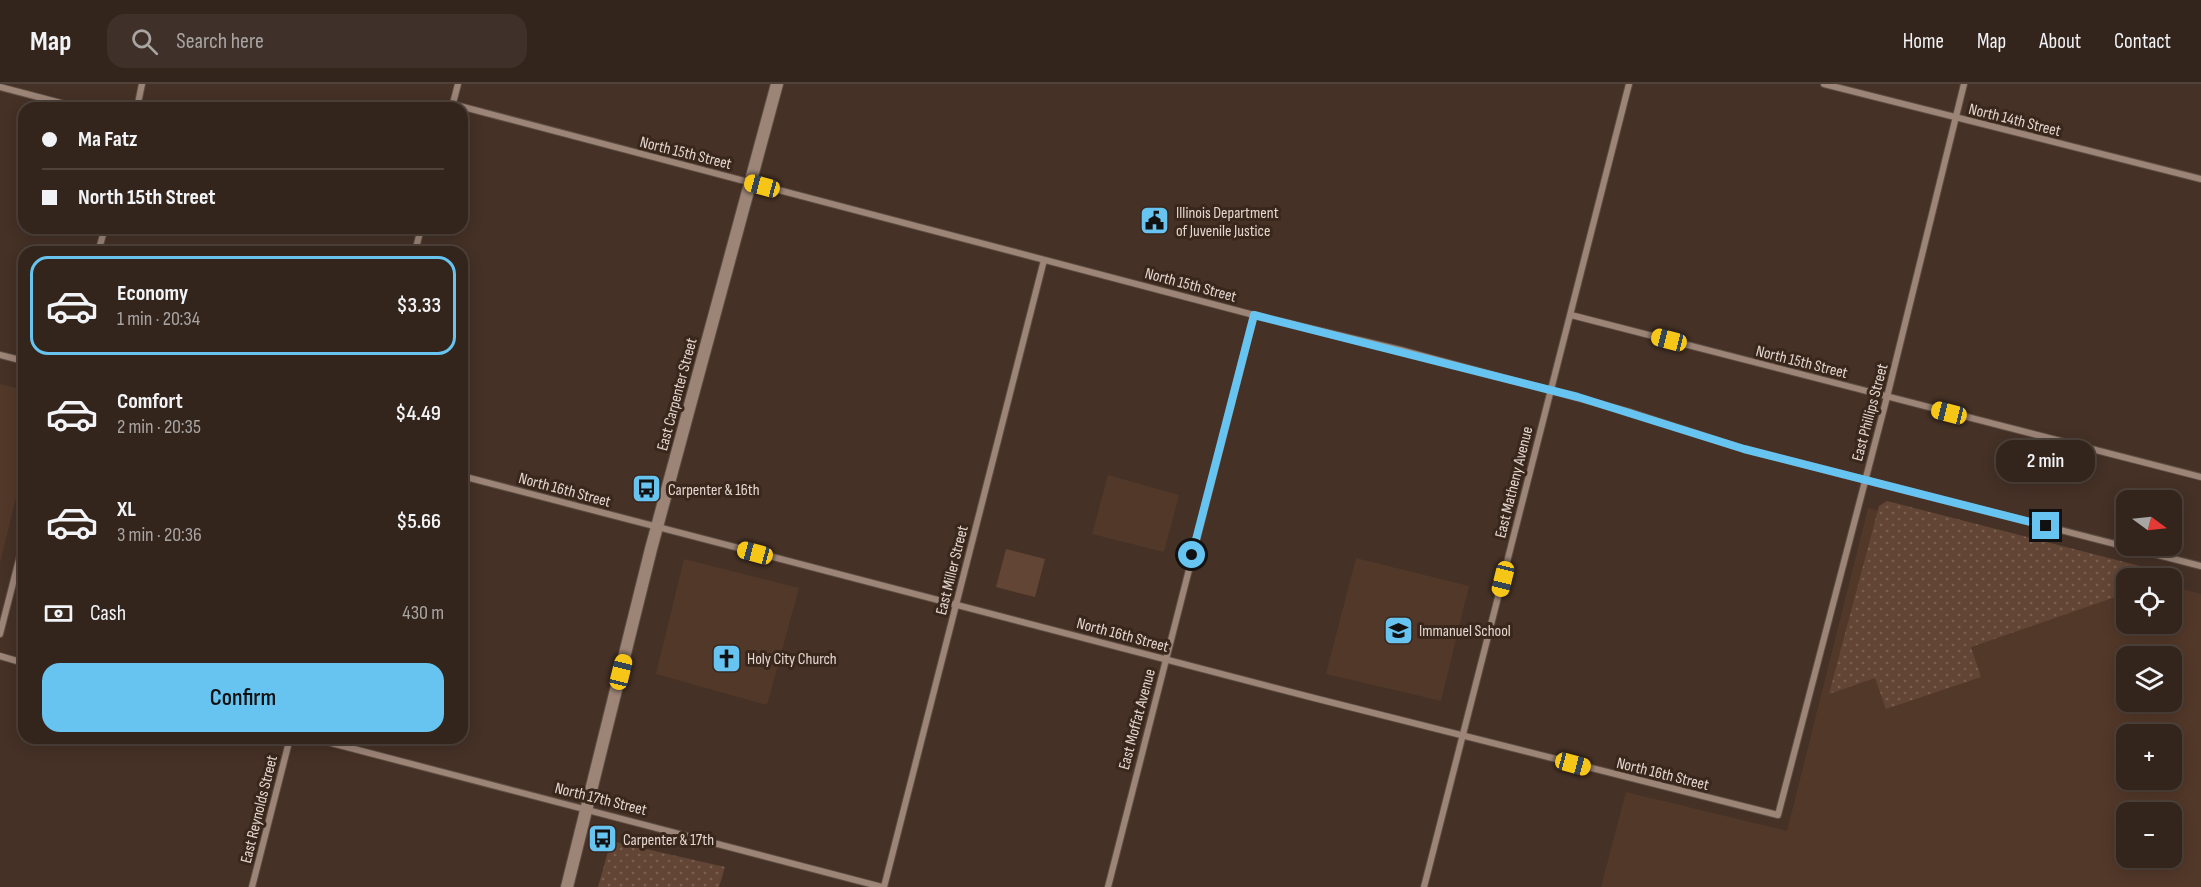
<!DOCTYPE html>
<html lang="en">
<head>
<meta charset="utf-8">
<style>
  :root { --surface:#34251c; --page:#3f3129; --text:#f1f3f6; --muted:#a9a5a3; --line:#4e423b; --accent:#67c4f0 }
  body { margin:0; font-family:"Sofia Sans Condensed",sans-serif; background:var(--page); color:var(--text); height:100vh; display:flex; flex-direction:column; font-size:22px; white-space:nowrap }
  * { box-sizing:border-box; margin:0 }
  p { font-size:20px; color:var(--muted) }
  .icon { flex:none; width:33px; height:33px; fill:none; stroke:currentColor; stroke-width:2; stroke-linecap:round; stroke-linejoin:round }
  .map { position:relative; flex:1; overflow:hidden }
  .side { position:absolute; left:18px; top:162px; width:450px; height:498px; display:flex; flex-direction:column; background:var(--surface); border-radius:18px; box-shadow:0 3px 15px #0003,0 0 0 2px var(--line) }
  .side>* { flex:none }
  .guide { position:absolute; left:18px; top:18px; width:450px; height:132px; border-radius:18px; box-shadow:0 3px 15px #0003,0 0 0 2px var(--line); display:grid; align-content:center; height:132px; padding:0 24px; background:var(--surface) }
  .needle { width:39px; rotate:105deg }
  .tools { position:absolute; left:2116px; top:406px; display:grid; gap:12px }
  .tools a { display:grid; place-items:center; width:66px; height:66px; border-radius:12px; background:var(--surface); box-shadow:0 3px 15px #0003,0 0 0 2px var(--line); font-size:30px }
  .end { position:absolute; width:27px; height:27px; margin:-14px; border:8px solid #67c4f0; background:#111; box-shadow:0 0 0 3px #111 }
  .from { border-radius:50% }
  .bubble { position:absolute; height:42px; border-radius:18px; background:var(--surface); box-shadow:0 3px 15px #0003,0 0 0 2px var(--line); font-size:20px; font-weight:600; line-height:42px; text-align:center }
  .car { position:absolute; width:18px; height:36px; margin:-18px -9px; border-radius:8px; box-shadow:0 0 4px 2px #0007; background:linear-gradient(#f5c518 24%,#345 0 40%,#f5c518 0 76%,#345 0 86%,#f5c518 0) }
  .guide b { display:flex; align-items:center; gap:21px; height:57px; font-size:22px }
  .guide b+b { border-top:2px solid var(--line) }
  .guide i { width:15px; height:15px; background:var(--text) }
  ul { padding:10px 0 0; list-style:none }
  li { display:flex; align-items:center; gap:18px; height:99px; margin:0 12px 9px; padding:0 12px; border:3px solid transparent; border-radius:18px }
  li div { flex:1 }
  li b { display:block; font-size:22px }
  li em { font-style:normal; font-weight:600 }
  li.selected { border-color:var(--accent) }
  li>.icon { width:54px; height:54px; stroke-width:1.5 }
  .pay { display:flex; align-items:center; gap:15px; height:66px; padding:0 24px; font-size:22px }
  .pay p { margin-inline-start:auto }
  .cta { display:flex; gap:12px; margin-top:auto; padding:12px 24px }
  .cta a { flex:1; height:69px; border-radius:18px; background:var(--accent); color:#111; font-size:24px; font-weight:600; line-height:69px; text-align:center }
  header { display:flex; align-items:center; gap:36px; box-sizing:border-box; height:84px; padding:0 30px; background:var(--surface); border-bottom:2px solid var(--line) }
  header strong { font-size:28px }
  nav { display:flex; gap:33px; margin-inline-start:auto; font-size:21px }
  .search { width:420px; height:54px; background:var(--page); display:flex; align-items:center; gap:15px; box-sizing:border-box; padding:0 21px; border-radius:18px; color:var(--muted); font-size:22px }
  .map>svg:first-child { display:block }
  .built { fill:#523829; fill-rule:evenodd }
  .grass { fill:url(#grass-dots) }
  .garden { fill:#624535 }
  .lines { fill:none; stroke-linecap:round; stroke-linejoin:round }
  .street-casing { stroke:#5e4e44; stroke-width:8 }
  .secondary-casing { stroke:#5e4e44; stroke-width:14 }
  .street { stroke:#9c8477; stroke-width:6 }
  .secondary { stroke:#9c8477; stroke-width:12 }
  .route { stroke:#67c4f0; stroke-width:8 }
  .labels { text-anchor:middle; stroke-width:6; stroke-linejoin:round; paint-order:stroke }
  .street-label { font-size:16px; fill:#e4d7d0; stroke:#3a271c }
  .poi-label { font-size:16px; fill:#e4d7d0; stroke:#3a271c; text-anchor:start }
</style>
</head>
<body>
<header>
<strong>Map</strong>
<div class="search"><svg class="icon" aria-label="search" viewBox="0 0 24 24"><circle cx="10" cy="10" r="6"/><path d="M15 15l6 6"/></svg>Search here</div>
<nav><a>Home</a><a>Map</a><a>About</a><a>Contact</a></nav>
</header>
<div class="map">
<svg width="2201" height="803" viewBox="0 0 2201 803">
  <defs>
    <pattern id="grass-dots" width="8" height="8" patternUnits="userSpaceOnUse" patternTransform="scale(1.5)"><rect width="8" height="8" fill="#624535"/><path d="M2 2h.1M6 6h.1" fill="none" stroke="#785f51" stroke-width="1.8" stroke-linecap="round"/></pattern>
  </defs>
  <rect width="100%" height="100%" fill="#453126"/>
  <path class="built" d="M 0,300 L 24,306 L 24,381 L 0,479 Z
    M 1108,391 L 1179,411 L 1164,468 L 1092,450 Z
    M 1868,424 L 2144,495 L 2127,495 L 2127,540 L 2172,540 L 2172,502 L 2201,510 L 2201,803 L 1601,803 L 1626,708 L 1787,747 ZM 2127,573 L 2172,573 L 2172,618 L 2127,618 ZM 2127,651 L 2172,651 L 2172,696 L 2127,696 ZM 2127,729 L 2172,729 L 2172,774 L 2127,774 Z
    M 1356,474 L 1469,502 L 1441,617 L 1326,590 Z
    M 684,475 L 799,504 L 767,621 L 656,590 Z"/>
  <path class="grass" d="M 1887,417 L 2171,490 L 2170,494 L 2127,495 L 2127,509 L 1971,563 L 1981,593 L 1886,625 L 1875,594 L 1829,610 L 1879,422 Z
    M 611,757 L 725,783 L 719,803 L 598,803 Z"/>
  <path class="garden" d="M 1006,465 L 1045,475 L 1035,513 L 996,503 Z"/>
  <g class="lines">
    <defs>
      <path id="street" d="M 1824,0 L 2201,95
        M 0,3 L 80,24
        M 452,20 L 1254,231 L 1401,266 L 1630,328 L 1744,365 L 2201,482
        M 452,23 L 458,0
        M 137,24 L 142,0
        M 98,168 L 105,144
        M 415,168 L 421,144
        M 1571,231 L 2201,393
        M 0,271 L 24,277
        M 462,392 L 1314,614 L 1778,731 L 1887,313 L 1964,0
        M 0,550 L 24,456
        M 0,572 L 24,579
        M 312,654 L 882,803
        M 252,803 L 290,654
        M 884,803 L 1044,176
        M 1108,803 L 1254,231
        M 1424,803 L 1629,0"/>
      <path id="secondary" d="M 567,803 L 651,465 L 777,0"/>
    </defs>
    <use href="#street" class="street-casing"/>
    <use href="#secondary" class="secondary-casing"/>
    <use href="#street" class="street"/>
    <use href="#secondary" class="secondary"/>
  </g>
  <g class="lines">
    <path class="route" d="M 1192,471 L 1254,231 L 1578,313 L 1744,365 L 2046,442"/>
  </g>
  <defs>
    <symbol id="civic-square" viewBox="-11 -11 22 22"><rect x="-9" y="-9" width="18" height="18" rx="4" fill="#67c4f0" stroke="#3a271c"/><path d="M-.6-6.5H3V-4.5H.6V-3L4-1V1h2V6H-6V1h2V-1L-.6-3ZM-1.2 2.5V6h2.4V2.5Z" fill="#111"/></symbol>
    <symbol id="bus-square" viewBox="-11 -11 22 22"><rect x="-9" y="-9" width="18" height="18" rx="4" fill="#67c4f0" stroke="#3a271c"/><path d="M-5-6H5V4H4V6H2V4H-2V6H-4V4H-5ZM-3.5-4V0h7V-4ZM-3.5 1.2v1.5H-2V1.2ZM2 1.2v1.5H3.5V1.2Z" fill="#111"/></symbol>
    <symbol id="school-square" viewBox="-11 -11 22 22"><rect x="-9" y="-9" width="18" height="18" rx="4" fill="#67c4f0" stroke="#3a271c"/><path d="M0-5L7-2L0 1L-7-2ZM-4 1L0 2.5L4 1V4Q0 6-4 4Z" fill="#111"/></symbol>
    <symbol id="church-square" viewBox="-11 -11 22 22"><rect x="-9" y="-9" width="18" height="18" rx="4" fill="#67c4f0" stroke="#3a271c"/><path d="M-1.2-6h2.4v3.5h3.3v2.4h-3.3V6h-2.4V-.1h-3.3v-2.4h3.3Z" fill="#111"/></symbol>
  </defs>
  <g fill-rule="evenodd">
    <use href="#civic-square" x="1138" y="120" width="33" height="33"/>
    <use href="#bus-square" x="630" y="388" width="33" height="33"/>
    <use href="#school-square" x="1382" y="530" width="33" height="33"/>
    <use href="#church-square" x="710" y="558" width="33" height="33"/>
    <use href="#bus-square" x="586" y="738" width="33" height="33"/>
  </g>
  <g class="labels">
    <g class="street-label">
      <text transform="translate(2015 35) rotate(14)" y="6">North 14th Street</text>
      <text transform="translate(686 68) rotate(14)" y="6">North 15th Street</text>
      <text transform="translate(1191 200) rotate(15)" y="6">North 15th Street</text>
      <text transform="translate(1802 277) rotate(14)" y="6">North 15th Street</text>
      <text transform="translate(676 310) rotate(-75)" y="6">East Carpenter Street</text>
      <text transform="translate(1869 328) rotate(-75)" y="6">East Phillips Street</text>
      <text transform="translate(1513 398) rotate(-76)" y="6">East Matheny Avenue</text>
      <text transform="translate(565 405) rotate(15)" y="6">North 16th Street</text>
      <text transform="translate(951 486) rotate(-76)" y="6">East Miller Street</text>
      <text transform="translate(1123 550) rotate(15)" y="6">North 16th Street</text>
      <text transform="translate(1136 635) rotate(-75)" y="6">East Moffat Avenue</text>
      <text transform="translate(1663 689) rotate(14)" y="6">North 16th Street</text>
      <text transform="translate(601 714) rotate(14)" y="6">North 17th Street</text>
      <text transform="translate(258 725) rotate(-76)" y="6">East Reynolds Street</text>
    </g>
    <g class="poi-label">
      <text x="1176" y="134">Illinois Department<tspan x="1176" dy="18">of Juvenile Justice</tspan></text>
      <text x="668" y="411">Carpenter &amp; 16th</text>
      <text x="1419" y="552">Immanuel School</text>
      <text x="747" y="580">Holy City Church</text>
      <text x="623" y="761">Carpenter &amp; 17th</text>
    </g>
  </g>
</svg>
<div class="tools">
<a><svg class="needle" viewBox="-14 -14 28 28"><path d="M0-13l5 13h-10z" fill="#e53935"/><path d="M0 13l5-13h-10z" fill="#a9a5a3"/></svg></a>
<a><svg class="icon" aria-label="locate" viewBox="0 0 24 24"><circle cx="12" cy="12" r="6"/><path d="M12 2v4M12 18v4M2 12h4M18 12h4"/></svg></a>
<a><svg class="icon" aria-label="layers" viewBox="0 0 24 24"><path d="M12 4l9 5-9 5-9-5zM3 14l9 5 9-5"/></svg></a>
<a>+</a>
<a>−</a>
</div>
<i class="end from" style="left:1192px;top:471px"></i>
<i class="end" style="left:2046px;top:442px"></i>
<div class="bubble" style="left:1996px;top:356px;width:99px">2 min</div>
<i class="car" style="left:762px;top:102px;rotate:285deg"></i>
<i class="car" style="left:1669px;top:256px;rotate:284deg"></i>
<i class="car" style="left:1949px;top:329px;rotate:284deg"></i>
<i class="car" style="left:755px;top:469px;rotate:285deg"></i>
<i class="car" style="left:1503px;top:495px;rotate:194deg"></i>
<i class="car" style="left:621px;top:588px;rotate:14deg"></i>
<i class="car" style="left:1573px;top:680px;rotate:105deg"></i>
<div class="guide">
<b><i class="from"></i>Ma Fatz</b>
<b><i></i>North 15th Street</b>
</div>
<section class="side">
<ul>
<li class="selected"><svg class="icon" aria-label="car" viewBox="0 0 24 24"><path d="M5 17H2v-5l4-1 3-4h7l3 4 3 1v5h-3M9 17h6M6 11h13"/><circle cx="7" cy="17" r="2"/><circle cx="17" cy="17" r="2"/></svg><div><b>Economy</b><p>1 min · 20:34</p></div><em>$3.33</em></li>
<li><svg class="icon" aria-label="car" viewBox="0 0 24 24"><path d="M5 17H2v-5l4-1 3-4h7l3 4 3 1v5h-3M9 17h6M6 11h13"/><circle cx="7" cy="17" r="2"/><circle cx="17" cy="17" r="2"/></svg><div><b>Comfort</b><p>2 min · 20:35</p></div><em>$4.49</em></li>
<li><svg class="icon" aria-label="car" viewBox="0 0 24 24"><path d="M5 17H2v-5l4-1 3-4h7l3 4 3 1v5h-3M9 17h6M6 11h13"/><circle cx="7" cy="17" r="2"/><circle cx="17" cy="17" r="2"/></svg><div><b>XL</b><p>3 min · 20:36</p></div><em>$5.66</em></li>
</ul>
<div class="pay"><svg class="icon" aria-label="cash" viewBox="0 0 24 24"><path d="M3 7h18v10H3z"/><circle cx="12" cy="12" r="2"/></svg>Cash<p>430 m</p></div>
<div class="cta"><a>Confirm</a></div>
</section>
</div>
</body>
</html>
